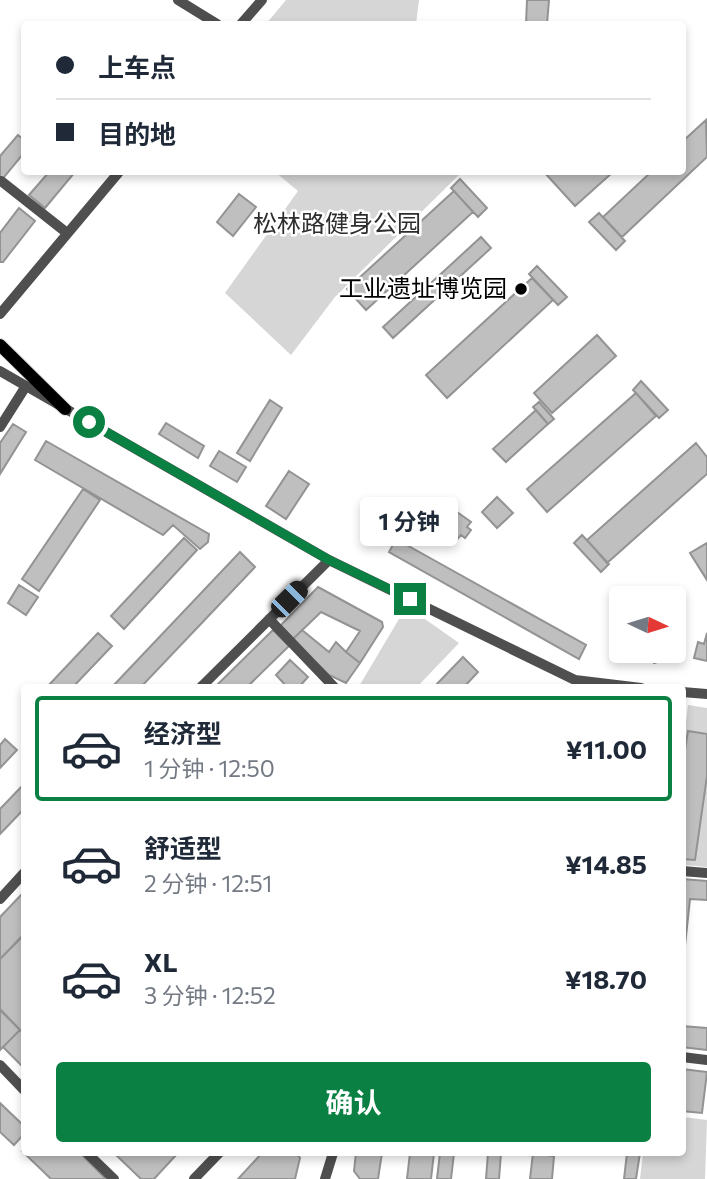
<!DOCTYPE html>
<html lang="zh">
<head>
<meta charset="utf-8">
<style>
  :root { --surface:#fff; --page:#f2f2f3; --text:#1f2937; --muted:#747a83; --line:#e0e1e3; --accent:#0b8043 }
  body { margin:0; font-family:Commissioner,"Noto Sans SC",sans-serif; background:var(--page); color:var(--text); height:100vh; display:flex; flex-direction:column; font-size:26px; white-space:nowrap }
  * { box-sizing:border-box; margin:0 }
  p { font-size:23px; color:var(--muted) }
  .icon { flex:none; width:38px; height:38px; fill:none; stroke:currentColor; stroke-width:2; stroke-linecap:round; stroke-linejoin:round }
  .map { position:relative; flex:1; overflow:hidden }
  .details { position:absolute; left:21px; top:684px; width:665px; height:472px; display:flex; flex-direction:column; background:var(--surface); border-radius:7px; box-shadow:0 4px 10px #0003 }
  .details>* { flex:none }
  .guide { position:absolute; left:21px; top:21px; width:665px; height:154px; border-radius:7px; box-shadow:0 4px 10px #0003; display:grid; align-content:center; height:154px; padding:0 35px; background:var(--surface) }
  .needle { width:46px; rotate:94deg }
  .tools { position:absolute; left:609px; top:586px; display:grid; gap:14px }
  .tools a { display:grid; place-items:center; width:77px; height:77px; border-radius:7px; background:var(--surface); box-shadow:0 4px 10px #0003; font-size:35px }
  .end { position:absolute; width:32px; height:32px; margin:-16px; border:9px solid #0b8043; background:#fff; box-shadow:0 0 0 4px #fff }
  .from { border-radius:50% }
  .bubble { position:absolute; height:49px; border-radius:7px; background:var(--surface); box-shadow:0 4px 10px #0003; font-size:23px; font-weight:700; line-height:49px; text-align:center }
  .car { position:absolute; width:21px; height:42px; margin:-21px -10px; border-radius:9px; box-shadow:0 0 5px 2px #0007; background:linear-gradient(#222 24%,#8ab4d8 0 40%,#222 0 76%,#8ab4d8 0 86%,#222 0) }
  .guide b { display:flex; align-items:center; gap:24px; height:66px; font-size:26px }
  .guide b+b { border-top:2px solid var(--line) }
  .guide i { width:18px; height:18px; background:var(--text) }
  ul { padding:12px 0 0; list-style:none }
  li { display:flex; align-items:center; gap:21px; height:105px; margin:0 14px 10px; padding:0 21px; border:4px solid transparent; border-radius:7px }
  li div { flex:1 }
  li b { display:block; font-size:26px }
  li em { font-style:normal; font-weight:700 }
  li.active { border-color:var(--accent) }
  li>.icon { width:63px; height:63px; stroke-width:1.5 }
  .cta { display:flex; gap:14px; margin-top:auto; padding:14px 35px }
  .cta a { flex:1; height:80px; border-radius:7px; background:var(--accent); color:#fff; font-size:28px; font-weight:700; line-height:80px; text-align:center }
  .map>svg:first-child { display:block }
  .green { fill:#d6d6d6 }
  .building { fill:#bfbfbf; stroke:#939393; stroke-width:2 }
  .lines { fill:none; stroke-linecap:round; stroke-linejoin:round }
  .major-casing { stroke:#dbdbdb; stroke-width:14 }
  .minor { stroke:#4f4f4f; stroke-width:10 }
  .major { stroke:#000; stroke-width:12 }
  .route { stroke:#0b8043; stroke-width:9 }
  .poi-dot { fill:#000; stroke:#fff; stroke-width:2.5 }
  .labels { text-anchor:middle; stroke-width:5; stroke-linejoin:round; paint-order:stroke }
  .park-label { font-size:24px; fill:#2d2d2d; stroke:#fff }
  .poi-label { font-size:24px; fill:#000; stroke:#fff; text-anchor:end }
</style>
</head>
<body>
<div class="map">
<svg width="707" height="1179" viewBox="0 0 707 1179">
  <rect width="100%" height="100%" fill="#fff"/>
  <path class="green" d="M 286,0 L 419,0 L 416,24 L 266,24 Z
    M 275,172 L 462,172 L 335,297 L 291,355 L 225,293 L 298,191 Z
    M 415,612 L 459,643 L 416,688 L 358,688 L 399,619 Z
    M 688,705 L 707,708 L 707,867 L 683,865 L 682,756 Z
    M 683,1117 L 707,1120 L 705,1179 L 640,1179 L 643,1153 L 682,1153 Z"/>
  <path class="building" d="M 527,0 L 549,0 L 547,24 L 526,24 Z
    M 706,120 L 707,157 L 622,237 L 603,217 L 651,172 L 682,172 L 682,142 Z
    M 18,135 L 24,140 L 24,153 L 0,182 L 0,156 Z
    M 49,172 L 75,172 L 45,208 L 29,195 Z
    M 544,172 L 613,172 L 575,206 Z
    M 460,179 L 487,208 L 478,217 L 451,188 Z
    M 454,191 L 473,212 L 366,310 L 347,289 Z
    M 239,194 L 256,207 L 233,236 L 217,222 Z
    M 19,208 L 35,221 L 3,262 L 0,262 L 0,233 Z
    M 599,213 L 625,241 L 616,250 L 589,222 Z
    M 481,237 L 491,248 L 393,338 L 383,327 Z
    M 537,266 L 567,297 L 558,305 L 529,274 Z
    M 532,278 L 553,300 L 447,398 L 426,375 Z
    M 597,335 L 616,356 L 552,413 L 534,393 Z
    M 641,381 L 668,410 L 659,418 L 633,390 Z
    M 636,393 L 656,416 L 547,512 L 527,489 Z
    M 270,400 L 282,408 L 250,461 L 237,453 Z
    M 539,402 L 554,419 L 548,424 L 533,407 Z
    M 536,410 L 548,424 L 506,462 L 493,449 Z
    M 166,423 L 204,446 L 198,458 L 159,434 Z
    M 13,424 L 26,432 L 0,474 L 0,443 Z
    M 46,441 L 209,534 L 208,542 L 200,549 L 173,525 L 163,535 L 35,460 Z
    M 696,443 L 707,457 L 707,474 L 607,563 L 587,540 Z
    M 219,451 L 246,467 L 237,482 L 210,466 Z
    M 289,471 L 309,484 L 286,519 L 266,506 Z
    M 83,489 L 100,500 L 39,591 L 22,579 Z
    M 497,497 L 513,513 L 497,528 L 482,512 Z
    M 457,512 L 471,522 L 467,527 L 471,530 L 465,538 L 461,535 L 453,544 L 440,535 Z
    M 582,535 L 609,564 L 601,572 L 574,543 Z
    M 184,538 L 197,550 L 124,629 L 111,616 Z
    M 396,539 L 586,645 L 579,659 L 389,552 Z
    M 707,543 L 707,580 L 690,553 Z
    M 240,552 L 255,567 L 140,688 L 111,688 Z
    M 19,585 L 38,597 L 26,615 L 8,603 Z
    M 318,587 L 382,622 L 383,627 L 360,663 L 346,652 L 360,631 L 321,612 L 292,640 L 280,626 Z
    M 273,630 L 289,646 L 246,688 L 214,688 Z
    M 302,630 L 329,652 L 336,642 L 346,652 L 360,663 L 346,683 L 329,675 L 292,640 Z
    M 98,633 L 112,646 L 72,688 L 46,688 Z
    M 707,633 L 707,661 L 694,658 L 698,642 L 704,644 Z
    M 674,640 L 678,656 L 654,663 L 650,651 L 674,651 Z
    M 463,657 L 478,672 L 463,688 L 433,688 Z
    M 290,660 L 308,677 L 298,688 L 288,688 L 276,675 Z
    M 688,731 L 707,734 L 707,776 L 695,860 L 682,859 L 682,768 Z
    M 5,739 L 17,750 L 0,768 L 0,745 Z
    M 24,784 L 24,809 L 0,834 L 0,809 Z
    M 682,879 L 707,881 L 707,900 L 690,899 L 682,974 Z
    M 23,893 L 24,935 L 0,959 L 0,917 Z
    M 24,934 L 24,1034 L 0,1009 L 0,959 Z
    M 0,1010 L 20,1030 L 0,1050 Z
    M 682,1026 L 707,1028 L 707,1050 L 682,1047 Z
    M 20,1030 L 24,1034 L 24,1068 L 3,1047 Z
    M 682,1069 L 707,1072 L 702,1113 L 682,1111 Z
    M 0,1103 L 24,1126 L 24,1134 L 14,1145 L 0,1132 Z
    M 24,1149 L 24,1153 L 80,1153 L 106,1179 L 51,1179 L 22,1151 Z
    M 114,1153 L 144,1153 L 146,1155 L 148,1153 L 178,1153 L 154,1179 L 141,1179 Z
    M 262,1153 L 297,1153 L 300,1158 L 295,1179 L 238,1179 Z
    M 356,1153 L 382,1153 L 378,1179 L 360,1179 L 354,1171 Z
    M 410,1153 L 434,1153 L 431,1179 L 407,1179 Z
    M 440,1153 L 454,1153 L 451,1179 L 437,1179 Z
    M 488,1153 L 501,1153 L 499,1179 L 486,1179 Z
    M 533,1153 L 554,1156 L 552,1179 L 530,1179 Z
    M 627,1153 L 640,1153 L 636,1179 L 624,1179 Z"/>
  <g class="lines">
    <defs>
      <path id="major" d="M 0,345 L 65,409"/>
    </defs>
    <use href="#major" class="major-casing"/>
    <path class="minor" d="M 178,0 L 217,24
      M 241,24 L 262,0
      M 1,181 L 67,233
      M 0,314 L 119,172
      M 0,371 L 329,560 L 575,680 L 641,688
      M 0,427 L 26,386
      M 269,619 L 335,688
      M 200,688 L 329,560
      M 682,692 L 707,694
      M 682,871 L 707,873
      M 0,899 L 24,873
      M 682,1057 L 707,1060
      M 0,1065 L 24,1090
      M 87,1153 L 114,1179
      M 194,1179 L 219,1153
      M 325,1179 L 333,1153"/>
    <use href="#major" class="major"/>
  </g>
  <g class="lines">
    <path class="route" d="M 89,422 L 329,560 L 410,599"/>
  </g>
  <circle class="poi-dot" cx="521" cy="289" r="7"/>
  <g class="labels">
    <g class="park-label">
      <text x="337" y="232">松林路健身公园</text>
    </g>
    <g class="poi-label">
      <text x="507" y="297">工业遗址博览园</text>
    </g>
  </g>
</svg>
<div class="tools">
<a><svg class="needle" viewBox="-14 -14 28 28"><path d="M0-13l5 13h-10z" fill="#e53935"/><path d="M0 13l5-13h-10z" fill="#747a83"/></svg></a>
</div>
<i class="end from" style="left:89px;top:422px"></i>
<i class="end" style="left:410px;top:599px"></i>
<div class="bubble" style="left:360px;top:497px;width:98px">1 分钟</div>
<i class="car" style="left:289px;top:599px;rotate:45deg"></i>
<div class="guide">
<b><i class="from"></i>上车点</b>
<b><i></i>目的地</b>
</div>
<section class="details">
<ul>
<li class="active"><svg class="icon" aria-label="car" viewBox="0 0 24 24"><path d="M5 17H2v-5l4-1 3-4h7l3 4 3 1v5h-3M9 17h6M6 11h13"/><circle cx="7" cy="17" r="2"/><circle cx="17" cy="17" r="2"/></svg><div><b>经济型</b><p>1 分钟 · 12:50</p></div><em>¥11.00</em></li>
<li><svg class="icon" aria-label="car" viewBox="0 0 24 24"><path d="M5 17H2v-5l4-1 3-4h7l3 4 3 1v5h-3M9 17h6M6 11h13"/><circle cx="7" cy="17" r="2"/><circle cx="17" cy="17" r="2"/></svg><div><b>舒适型</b><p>2 分钟 · 12:51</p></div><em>¥14.85</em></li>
<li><svg class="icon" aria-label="car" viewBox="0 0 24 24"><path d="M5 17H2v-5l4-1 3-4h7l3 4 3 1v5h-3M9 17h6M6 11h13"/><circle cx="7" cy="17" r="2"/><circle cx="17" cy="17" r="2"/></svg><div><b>XL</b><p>3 分钟 · 12:52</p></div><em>¥18.70</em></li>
</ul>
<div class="cta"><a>确认</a></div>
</section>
</div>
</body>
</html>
